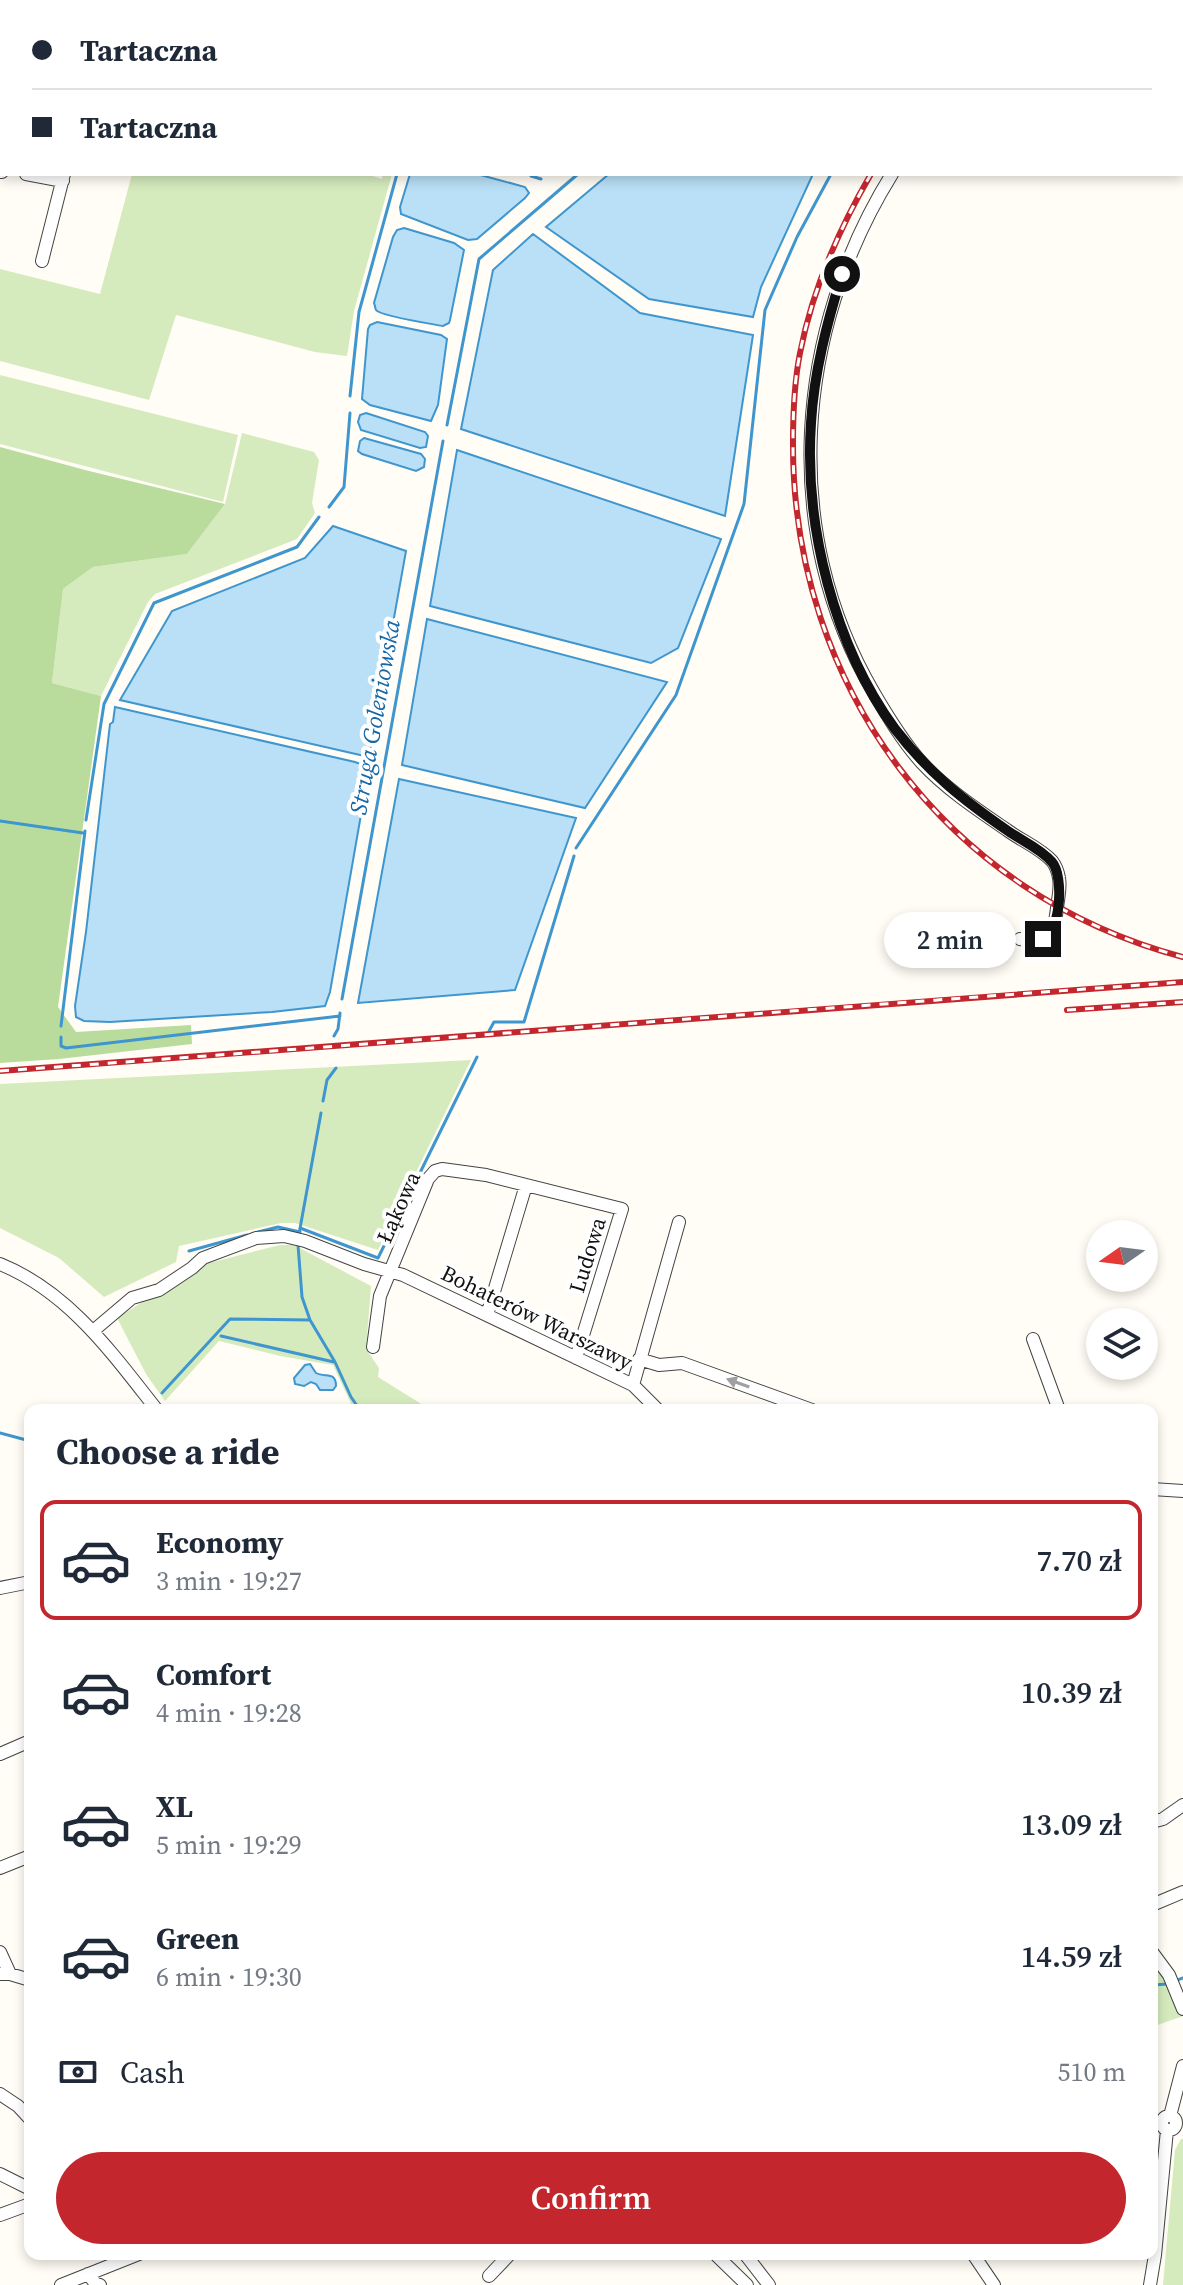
<!DOCTYPE html>
<html lang="en">
<head>
<meta charset="utf-8">
<style>
  :root { --surface:#fff; --page:#f6f6f7; --text:#1f2937; --muted:#747a83; --line:#e0e1e3; --accent:#c4262e }
  body { margin:0; font-family:"Source Serif 4",serif; background:var(--page); color:var(--text); height:100vh; display:flex; flex-direction:column; font-size:30px; white-space:nowrap }
  * { box-sizing:border-box; margin:0 }
  p { font-size:26px; color:var(--muted) }
  .icon { flex:none; width:44px; height:44px; fill:none; stroke:currentColor; stroke-width:2; stroke-linecap:round; stroke-linejoin:round }
  .map { position:relative; flex:1; overflow:hidden }
  .sheet { position:absolute; left:24px; top:1404px; width:1134px; height:856px; display:flex; flex-direction:column; background:var(--surface); border-radius:16px; box-shadow:0 4px 12px #0003 }
  .sheet>* { flex:none }
  .hud { position:absolute; left:0px; top:0px; width:1184px; height:176px; box-shadow:0 4px 12px #0003; display:grid; align-content:center; height:176px; padding:0 32px; background:var(--surface) }
  .needle { width:52px; rotate:256deg }
  .buttons { position:absolute; left:1086px; top:1220px; display:grid; gap:16px }
  .buttons a { display:grid; place-items:center; width:72px; height:72px; border-radius:50%; background:var(--surface); box-shadow:0 4px 12px #0003; font-size:40px }
  .end { position:absolute; width:36px; height:36px; margin:-18px; border:10px solid #111; background:#fff; box-shadow:0 0 0 4px #fff }
  .from { border-radius:50% }
  .bubble { position:absolute; height:56px; border-radius:28px; background:var(--surface); box-shadow:0 4px 12px #0003; font-size:26px; font-weight:600; line-height:56px; text-align:center }
  .hud b { display:flex; align-items:center; gap:28px; height:76px; font-size:30px }
  .hud b+b { border-top:2px solid var(--line) }
  .hud i { width:20px; height:20px; background:var(--text) }
  ul { padding:0; list-style:none }
  li { display:flex; align-items:center; gap:24px; height:120px; margin:0 16px 12px; padding:0 16px; border:4px solid transparent; border-radius:16px }
  li div { flex:1 }
  li b { display:block; font-size:30px }
  li em { font-style:normal; font-weight:600 }
  li.active { border-color:var(--accent) }
  li>.icon { width:72px; height:72px; stroke-width:1.5 }
  h2 { padding:0 32px; font-size:36px; line-height:96px }
  .pay { display:flex; align-items:center; gap:20px; height:88px; padding:0 32px; font-size:30px }
  .pay p { margin-inline-start:auto }
  .primary-button { display:flex; gap:16px; margin-top:auto; padding:16px 32px }
  .primary-button a { flex:1; height:92px; border-radius:48px; background:var(--accent); color:#fff; font-size:32px; font-weight:600; line-height:92px; text-align:center }
  .map>svg:first-child { display:block }
  .green { fill:#d5ebbd }
  .forest { fill:#b9dc9c }
  .water { fill:#b9e0f7; stroke:#3f96cf; stroke-width:2 }
  .lines { fill:none; stroke-linecap:round; stroke-linejoin:round }
  .stream { stroke:#3f96cf; stroke-width:3 }
  .minor-casing { stroke:#444; stroke-width:14 }
  .minor { stroke:#fff; stroke-width:12 }
  .rail-casing { stroke:#c4262e; stroke-width:6 }
  .rail { stroke:#fff; stroke-width:3; stroke-dasharray:9; stroke-linecap:butt }
  .oneway { fill:#a0a0a0 }
  .route { stroke:#111; stroke-width:10 }
  .labels { text-anchor:middle; stroke-width:8; stroke-linejoin:round; paint-order:stroke }
  .street-label { font-size:22px; fill:#111; stroke:#fff }
  .water-label { font-size:24px; font-style:italic; fill:#1768a6; stroke:#fff }
</style>
</head>
<body>
<div class="map">
<svg width="1183" height="2285" viewBox="0 0 1183 2285">
  <rect width="100%" height="100%" fill="#fffdf5"/>
  <path class="green" d="M 132,174 L 366,174 L 382,179 L 383,174 L 392,174 L 354,311 L 347,356 L 315,352 L 176,315 L 149,400 L 0,361 L 0,269 L 100,294 Z
    M 0,375 L 238,435 L 223,502 L 0,444 Z
    M 242,433 L 314,452 L 319,460 L 312,503 L 315,513 L 297,539 L 155,594 L 148,602 L 101,696 L 52,683 L 63,589 L 93,567 L 187,554 L 225,504 Z
    M 471,1060 L 378,1250 L 295,1223 L 281,1223 L 179,1246 L 176,1262 L 104,1297 L 59,1258 L 0,1228 L 0,1084 Z
    M 280,1245 L 294,1245 L 371,1286 L 366,1349 L 379,1368 L 378,1377 L 431,1410 L 357,1410 L 352,1406 L 333,1365 L 280,1356 L 219,1341 L 165,1401 L 146,1374 L 117,1318 L 201,1265 Z
    M 1152,1966 C 1169,1980 1176,1996 1183,2016 L 1152,2027 Z
    M 1181,2139 L 1183,2139 L 1183,2285 L 1163,2285 L 1175,2150 Z"/>
  <path class="forest" d="M 0,447 L 89,471 L 225,504 L 187,554 L 93,567 L 63,589 L 52,683 L 101,696 L 58,1007 L 76,1032 L 191,1025 L 192,1044 L 59,1059 L 0,1063 Z"/>
  <path class="water" d="M 410,174 L 477,174 L 525,187 L 529,193 L 525,198 L 477,239 L 468,240 L 401,214 L 400,207 Z
    M 609,174 L 813,174 L 761,287 L 753,317 L 649,299 L 546,227 Z
    M 404,228 L 454,243 L 464,250 L 450,320 L 449,323 L 443,326 C 432,324 380,316 376,310 C 375,308 375,305 374,303 L 393,237 L 397,230 Z
    M 533,234 L 640,313 L 753,335 L 725,516 L 461,429 L 493,270 Z
    M 377,322 L 441,335 L 447,339 L 438,405 L 431,421 L 370,405 L 362,399 L 368,329 L 370,325 Z
    M 366,413 L 425,432 L 428,436 L 426,447 L 420,448 L 361,430 L 358,422 L 360,415 Z
    M 364,438 L 421,454 L 425,459 L 424,467 L 416,471 L 362,454 L 358,451 L 360,441 Z
    M 457,450 L 721,539 L 678,648 L 651,663 L 430,606 Z
    M 333,526 L 406,551 L 369,757 L 120,700 L 172,611 L 305,558 Z
    M 427,619 L 667,682 L 585,808 L 402,765 Z
    M 115,707 L 355,762 L 366,766 L 369,769 L 330,992 L 325,1006 L 272,1012 L 110,1022 L 84,1021 L 76,1017 L 75,1006 L 86,932 L 110,724 L 113,722 Z
    M 399,779 L 576,818 L 515,990 L 358,1003 Z
    M 310,1364 L 316,1373 C 325,1378 336,1371 336,1386 L 333,1390 L 320,1390 L 316,1384 L 311,1382 L 304,1386 L 295,1384 L 294,1378 L 305,1365 Z"/>
  <g class="lines">
    <path class="stream" d="M 600,2 L 601,0
      M 531,176 L 541,179
      M 350,396 L 359,312 L 397,174
      M 447,425 L 479,259 L 578,174
      M 329,507 L 344,487 L 350,413
      M 86,820 L 104,704 L 154,603 L 297,547 L 319,517
      M 0,821 L 83,833
      M 576,848 L 676,695 L 744,504 L 765,310 L 797,237 L 831,174
      M 342,999 L 443,441
      M 61,1026 L 85,831
      M 489,1031 L 494,1022 L 524,1022 L 574,856
      M 334,1036 L 338,1029 L 340,1013
      M 61,1037 L 61,1046 L 66,1048 L 340,1016
      M 323,1101 L 327,1080 L 336,1068
      M 300,1228 L 378,1258 L 477,1057
      M 258,1232 L 278,1227 L 300,1232
      M 299,1234 L 321,1113
      M 298,1245 L 302,1297 L 310,1320 L 335,1362 L 351,1397 L 360,1410
      M 189,1251 L 247,1235
      M 221,1336 L 334,1362
      M 162,1393 L 230,1319 L 310,1320
      M 141,1410 L 142,1407
      M 401,1410 L 412,1407 L 423,1410
      M 0,1433 L 30,1441
      M 1175,1981 L 1183,1978
      M 1152,1985 L 1168,1984"/>
    <defs>
      <path id="minor" d="M 1016,2 L 1018,0
        M 0,163 L 2,155
        M 0,172 L 2,172
        M 26,174 L 63,181
        M 892,174 C 795,330 779,532 874,693 C 888,717 903,742 922,763 C 946,789 978,810 1007,830 C 1022,841 1040,848 1052,861 C 1056,866 1058,872 1059,878 C 1061,888 1058,898 1057,908 C 1054,935 1049,944 1020,939
        M 42,261 L 64,174
        M 0,1264 C 69,1292 112,1353 157,1410
        M 487,1315 L 526,1185
        M 93,1331 L 132,1298 L 159,1290 L 192,1268 L 203,1258 L 256,1238 L 284,1236 L 305,1241 L 364,1264 L 403,1275 L 633,1385 L 658,1410
        M 1033,1339 L 1059,1410
        M 373,1347 L 380,1296 L 428,1179 L 435,1171 L 442,1169 L 486,1175 L 622,1209 L 576,1358
        M 639,1359 L 659,1365 L 682,1363 L 812,1410
        M 633,1385 L 679,1222
        M 1152,1489 L 1183,1491
        M 0,1588 L 30,1582
        M 0,1754 L 30,1741
        M 1152,1822 L 1163,1819 L 1183,1805
        M 0,1868 L 30,1856
        M 1152,1905 L 1183,1892
        M 0,1952 L 10,1974
        M 1152,1952 L 1169,1975 L 1183,2009
        M 0,1974 L 10,1974 L 30,1980
        M 0,2094 L 18,2106 L 30,2119
        M 1170,2116 L 1183,2066
        M1162 2123a7 7 0 1 1 14 0a7 7 0 1 1-14 0Z
        M 0,2174 L 30,2189
        M 0,2215 L 30,2204
        M 715,2254 L 747,2285
        M 745,2254 L 769,2285
        M 973,2254 L 994,2285
        M 88,2274 L 95,2283 L 100,2285
        M 489,2276 L 510,2254
        M 61,2285 L 139,2254
        M 1150,2285 L 1155,2255 L 1167,2130"/>
    </defs>
    <use href="#minor" class="minor-casing"/>
    <use href="#minor" class="minor"/>
    <defs>
      <path id="rail" d="M 994,2 L 996,0
        M 871,174 C 839,229 812,291 800,353 C 794,383 793,413 793,443 C 792,686 947,895 1183,957
        M 1067,1010 L 1183,1002
        M 0,1071 C 394,1043 788,1010 1183,982"/>
    </defs>
    <use href="#rail" class="rail-casing"/>
    <use href="#rail" class="rail"/>
  </g>
  <defs><path id="oneway-solid" d="M-6-.8H1V-3.2L6.5 0L1 3.2V.8H-6Z" transform="scale(2)"/></defs>
  <use class="oneway" href="#oneway-solid" transform="translate(738 1383) rotate(-160)"/>
  <g class="lines">
    <path class="route" d="M 842,274 C 827,323 814,372 811,423 C 804,525 834,646 895,729 C 928,772 963,800 1008,831 C 1022,841 1040,848 1052,862 C 1064,876 1061,932 1043,939"/>
  </g>
  <g class="labels">
    <g class="street-label">
      <text transform="translate(398 1207) rotate(-66)" y="8">Łąkowa</text>
      <text transform="translate(587 1255) rotate(-73)" y="8">Ludowa</text>
      <text transform="translate(537 1317) rotate(26)" y="8">Bohaterów Warszawy</text>
    </g>
    <g class="water-label">
      <text transform="translate(375 717) rotate(-80)" y="8">Struga Goleniowska</text>
    </g>
  </g>
</svg>
<div class="buttons">
<a><svg class="needle" viewBox="-14 -14 28 28"><path d="M0-13l5 13h-10z" fill="#e53935"/><path d="M0 13l5-13h-10z" fill="#747a83"/></svg></a>
<a><svg class="icon" aria-label="layers" viewBox="0 0 24 24"><path d="M12 4l9 5-9 5-9-5zM3 14l9 5 9-5"/></svg></a>
</div>
<i class="end from" style="left:842px;top:274px"></i>
<i class="end" style="left:1043px;top:939px"></i>
<div class="bubble" style="left:884px;top:912px;width:132px">2 min</div>
<div class="hud">
<b><i class="from"></i>Tartaczna</b>
<b><i></i>Tartaczna</b>
</div>
<section class="sheet">
<h2>Choose a ride</h2>
<ul>
<li class="active"><svg class="icon" aria-label="car" viewBox="0 0 24 24"><path d="M5 17H2v-5l4-1 3-4h7l3 4 3 1v5h-3M9 17h6M6 11h13"/><circle cx="7" cy="17" r="2"/><circle cx="17" cy="17" r="2"/></svg><div><b>Economy</b><p>3 min · 19:27</p></div><em>7.70 zł</em></li>
<li><svg class="icon" aria-label="car" viewBox="0 0 24 24"><path d="M5 17H2v-5l4-1 3-4h7l3 4 3 1v5h-3M9 17h6M6 11h13"/><circle cx="7" cy="17" r="2"/><circle cx="17" cy="17" r="2"/></svg><div><b>Comfort</b><p>4 min · 19:28</p></div><em>10.39 zł</em></li>
<li><svg class="icon" aria-label="car" viewBox="0 0 24 24"><path d="M5 17H2v-5l4-1 3-4h7l3 4 3 1v5h-3M9 17h6M6 11h13"/><circle cx="7" cy="17" r="2"/><circle cx="17" cy="17" r="2"/></svg><div><b>XL</b><p>5 min · 19:29</p></div><em>13.09 zł</em></li>
<li><svg class="icon" aria-label="car" viewBox="0 0 24 24"><path d="M5 17H2v-5l4-1 3-4h7l3 4 3 1v5h-3M9 17h6M6 11h13"/><circle cx="7" cy="17" r="2"/><circle cx="17" cy="17" r="2"/></svg><div><b>Green</b><p>6 min · 19:30</p></div><em>14.59 zł</em></li>
</ul>
<div class="pay"><svg class="icon" aria-label="cash" viewBox="0 0 24 24"><path d="M3 7h18v10H3z"/><circle cx="12" cy="12" r="2"/></svg>Cash<p>510 m</p></div>
<div class="primary-button"><a>Confirm</a></div>
</section>
</div>
</body>
</html>
